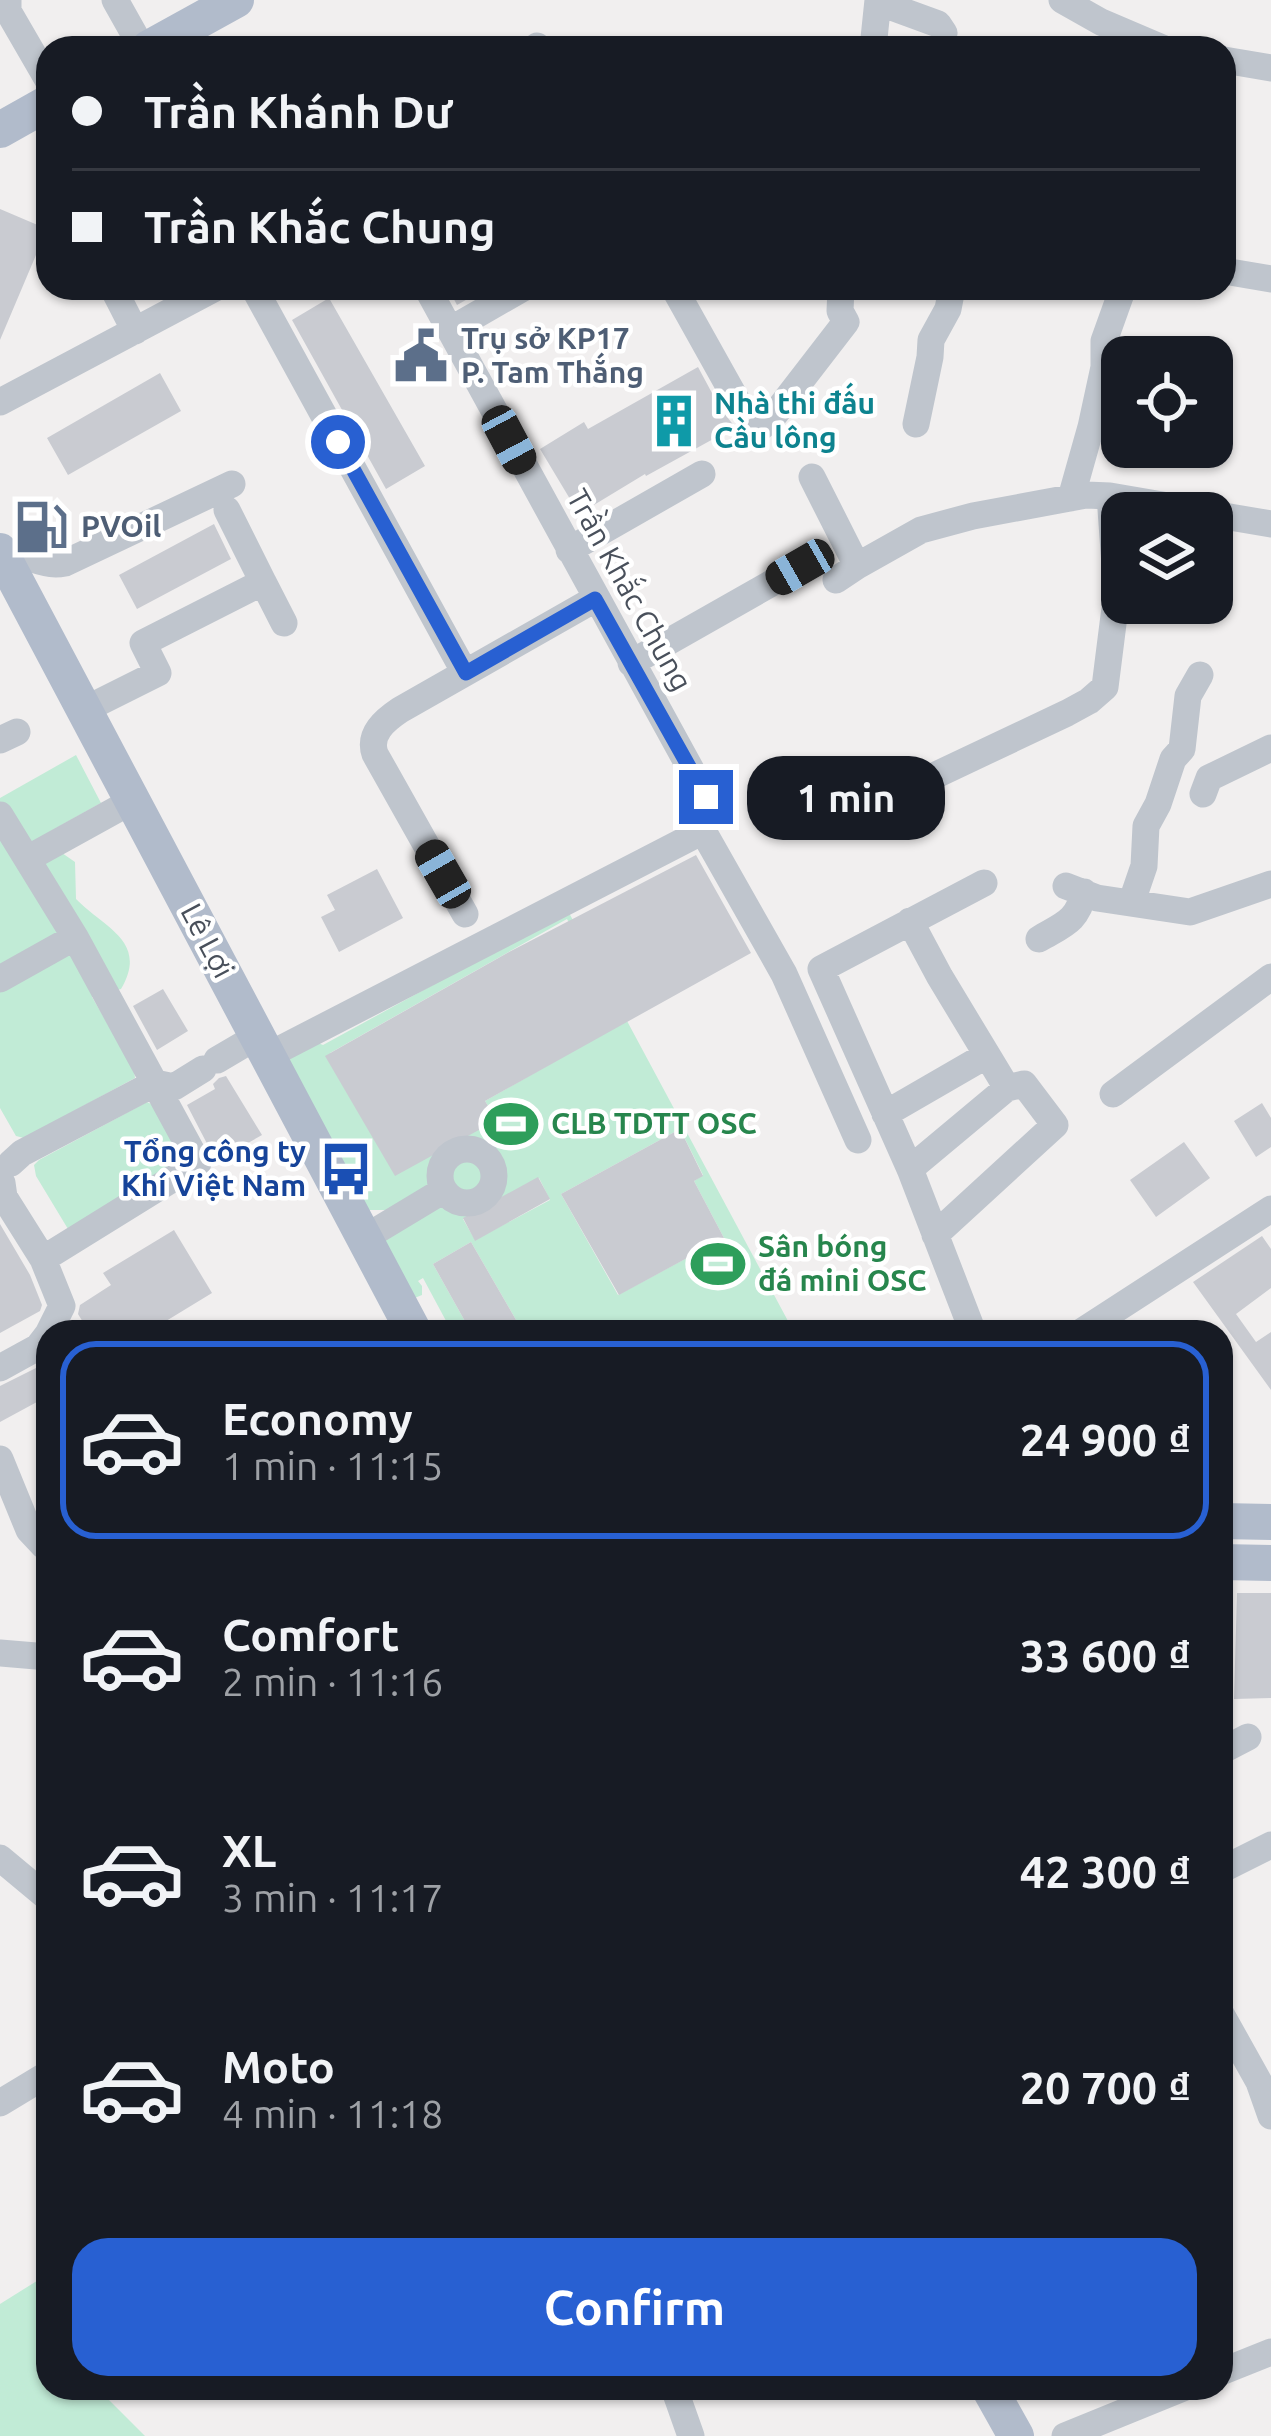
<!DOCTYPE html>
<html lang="en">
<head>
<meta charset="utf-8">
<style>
  :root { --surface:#171b24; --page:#20242c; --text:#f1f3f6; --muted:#9ea1a6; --line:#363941; --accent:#2860d2 }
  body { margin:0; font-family:Ubuntu,sans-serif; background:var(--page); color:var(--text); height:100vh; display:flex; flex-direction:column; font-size:45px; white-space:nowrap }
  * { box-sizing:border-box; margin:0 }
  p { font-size:39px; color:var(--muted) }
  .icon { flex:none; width:66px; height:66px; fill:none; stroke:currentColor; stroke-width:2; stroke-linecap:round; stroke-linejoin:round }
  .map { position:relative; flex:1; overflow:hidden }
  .panel { position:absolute; left:36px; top:1320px; width:1197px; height:1080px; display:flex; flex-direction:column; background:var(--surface); border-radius:36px; box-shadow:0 3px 9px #0004 }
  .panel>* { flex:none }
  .top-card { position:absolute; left:36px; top:36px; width:1200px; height:264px; border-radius:36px; box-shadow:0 3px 9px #0004; display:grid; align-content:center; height:264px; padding:0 36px; background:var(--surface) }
  .fabs { position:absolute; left:1101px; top:336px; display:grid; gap:24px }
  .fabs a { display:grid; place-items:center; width:132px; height:132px; border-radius:24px; background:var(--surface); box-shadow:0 3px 9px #0004; font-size:60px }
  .end { position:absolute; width:54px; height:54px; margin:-27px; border:15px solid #2860d2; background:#fff; box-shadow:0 0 0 6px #fff }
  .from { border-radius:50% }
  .bubble { position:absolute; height:84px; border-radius:36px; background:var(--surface); box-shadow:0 3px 9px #0004; font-size:39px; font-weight:700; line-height:84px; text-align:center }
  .car { position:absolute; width:36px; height:72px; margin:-36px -18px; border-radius:15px; box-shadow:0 0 9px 3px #0007; background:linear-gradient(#222 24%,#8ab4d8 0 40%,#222 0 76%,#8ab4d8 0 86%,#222 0) }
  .top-card b { display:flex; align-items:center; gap:42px; height:114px; font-size:45px }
  .top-card b+b { border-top:3px solid var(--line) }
  .top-card i { width:30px; height:30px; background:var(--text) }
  ul { padding:21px 0 0; list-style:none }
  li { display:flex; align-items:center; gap:36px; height:198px; margin:0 24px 18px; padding:0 12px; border:6px solid transparent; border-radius:36px }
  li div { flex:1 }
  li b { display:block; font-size:45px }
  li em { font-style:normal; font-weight:700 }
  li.on { border-color:var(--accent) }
  li>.icon { width:108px; height:108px; stroke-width:1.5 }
  .cta { display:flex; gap:24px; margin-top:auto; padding:24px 36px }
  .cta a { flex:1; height:138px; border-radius:36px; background:var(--accent); color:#fff; font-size:48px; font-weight:700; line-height:138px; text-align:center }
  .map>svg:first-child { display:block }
  .green { fill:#c1ebd6; fill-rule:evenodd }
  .building { fill:#c9cbd1 }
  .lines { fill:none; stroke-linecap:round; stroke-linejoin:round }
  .minor { stroke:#bfc5cd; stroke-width:27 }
  .major { stroke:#b1bbcb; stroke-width:36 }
  .route { stroke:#2860d2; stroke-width:15 }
  .labels { text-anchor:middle; stroke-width:9; stroke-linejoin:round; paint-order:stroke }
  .service-label { font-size:30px; font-weight:bold; fill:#4e5e75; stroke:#fff; text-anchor:start }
  .culture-label { font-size:30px; font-weight:bold; fill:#0d838f; stroke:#fff; text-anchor:start }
  .street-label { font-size:30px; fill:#49505b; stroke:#fff }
  .leisure-label { font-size:30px; font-weight:bold; fill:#27864d; stroke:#fff; text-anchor:start }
  .transit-label { font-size:30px; font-weight:bold; fill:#164399; stroke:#fff; text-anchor:end }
</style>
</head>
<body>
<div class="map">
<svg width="1271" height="2436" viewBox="0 0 1271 2436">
  <rect width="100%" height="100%" fill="#f1efef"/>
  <path class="green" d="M 76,755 L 101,803 L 49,832 L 62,853 L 75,862 L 76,899 C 104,928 149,941 121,989 L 92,997 L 134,1069 L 135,1078 L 24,1138 L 16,1136 L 0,1108 L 0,798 Z
    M 568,911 L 788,1321 L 769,1332 L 523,1332 L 471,1242 L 433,1264 L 471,1332 L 452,1332 L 423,1278 L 418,1281 L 422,1286 L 422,1295 L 412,1299 L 377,1241 L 387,1214 L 385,1210 L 370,1210 L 346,1216 L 260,1052 L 318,1043 L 323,1045 ZM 567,919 L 624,1022 L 485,1101 L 497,1120 L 388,1163 L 330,1053 ZM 680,1129 L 703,1175 L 694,1181 L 724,1238 L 618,1295 L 561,1194 ZM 539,1178 L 550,1200 L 475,1240 L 463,1219 Z
    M 147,1102 L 153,1105 L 183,1160 L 68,1229 L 36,1176 L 34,1165 L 39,1160 Z
    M 48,2274 L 48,2388 L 102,2388 L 100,2391 L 145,2436 L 0,2436 L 0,2304 Z"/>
  <path class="building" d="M 0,209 L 47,229 L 0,340 Z
    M 448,288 L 487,288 L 457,305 Z
    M 329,298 L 425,466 L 386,489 L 292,320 Z
    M 698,367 L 720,408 L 735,427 L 646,476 L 645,474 L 579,514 L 540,449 L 584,422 L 588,429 Z
    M 160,373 L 181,411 L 68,475 L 47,438 Z
    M 214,524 L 231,559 L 137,609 L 119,575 Z
    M 696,855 L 751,953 L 485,1101 L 497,1120 L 395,1176 L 325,1056 L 509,952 Z
    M 377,869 L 403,918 L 339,952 L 321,917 L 335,910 L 327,895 Z
    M 163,989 L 188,1031 L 157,1050 L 133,1006 Z
    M 226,1076 L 262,1135 L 216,1161 L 187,1105 L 215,1089 L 213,1084 L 219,1078 Z
    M 1262,1103 L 1271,1118 L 1271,1147 L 1256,1157 L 1234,1121 Z
    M 680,1129 L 703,1176 L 694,1181 L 724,1238 L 619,1295 L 561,1194 Z
    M 1184,1142 L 1210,1178 L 1156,1217 L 1130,1180 Z
    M 538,1177 L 550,1199 L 475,1241 L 463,1218 Z
    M 0,1224 L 30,1275 L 42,1305 L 40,1311 L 0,1333 Z
    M 174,1230 L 212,1293 L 148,1332 L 141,1332 L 136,1324 L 124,1332 L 89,1332 L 78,1314 L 80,1305 L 111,1285 L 103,1273 Z
    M 1262,1236 L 1271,1249 L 1271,1288 L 1236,1314 L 1256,1342 L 1271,1332 L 1271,1390 L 1193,1282 Z
    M 471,1242 L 523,1332 L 471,1332 L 433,1264 Z
    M 48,1362 L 48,1396 L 0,1422 L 0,1386 Z
    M 1237,1593 L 1271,1593 L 1271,1698 L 1234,1699 Z"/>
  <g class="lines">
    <path class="minor" d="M 8,0 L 8,11 L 48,80
      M 115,0 L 142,48
      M 1062,0 L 1101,22 L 1162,48
      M 878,2 L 938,24 L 944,33 L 938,48
      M 537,46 L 538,48
      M 873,48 L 878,0
      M 1224,60 L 1271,68
      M 1224,271 L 1271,279
      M 113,288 L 135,331
      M 254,288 L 465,673
      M 427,288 L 706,797
      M 674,288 L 736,399
      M 450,330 L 523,288
      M 0,402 L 215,288
      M 916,424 L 930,357 L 931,340 L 948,309 L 952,288
      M 754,433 L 772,418 L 846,322 L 840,311 L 841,288
      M 812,477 L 857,566 L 836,580
      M 1071,498 L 1091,427 L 1104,367 L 1104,341 L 1123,288
      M 1212,514 L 1271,524
      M 569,550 L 702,474
      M 6,563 C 36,551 39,568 65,563 L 232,484
      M 857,566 L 921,530 L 973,516 L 1086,495 L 1110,496 L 1209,513
      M 263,582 L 284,623
      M 631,663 L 800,567
      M 84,710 L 158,673 L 143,643 L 263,582 L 227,510
      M 0,740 L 17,732
      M 936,775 L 1067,713 L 1089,701 L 1105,687 L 1117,592 L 1110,496
      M 1203,794 L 1209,778 L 1271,748
      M 0,815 L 75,937 L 198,1163 L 43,1259
      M 27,859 L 132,801
      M 1066,886 L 1097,898 L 1190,912 L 1271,884
      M 1132,901 L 1144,866 L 1146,826 L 1158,804 L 1173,759 L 1182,749 L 1188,696 L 1200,675
      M 465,914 L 375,754 C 368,734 385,720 400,710 L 595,599
      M 910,921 L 940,977 L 1007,1088
      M 1039,939 C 1064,924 1077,922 1084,892
      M 0,979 L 75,937
      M 269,1055 L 703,831 L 784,974 L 858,1140
      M 217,1060 L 258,1036
      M 1113,1094 L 1271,977
      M 885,1114 L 987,1055
      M440 1176a27 27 0 1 1 54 0a27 27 0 1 1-54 0Z
      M 11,1163 L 22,1153 L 155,1083 L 174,1087 L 203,1069
      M 910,1169 L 1007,1088 L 1024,1084 L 1055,1125 L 935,1235
      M 2,1183 L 4,1197 L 43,1259 L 62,1306 L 49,1332
      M 366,1237 L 444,1190
      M 973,1332 L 910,1169 L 821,969 L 984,883
      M 1081,1332 L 1271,1209
      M 0,1368 L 38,1347 L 48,1334
      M 0,1459 L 29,1530 L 44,1546 L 48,1544
      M 0,1653 L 48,1657
      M 1221,1751 L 1248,1737
      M 0,1858 L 48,1898
      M 1221,1870 L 1271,1845
      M 1221,2014 L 1259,2082 L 1271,2116
      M 0,2103 L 48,2074
      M 1221,2372 L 1271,2352
      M 674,2388 L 691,2436
      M 1065,2436 L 1183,2388"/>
    <path class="major" d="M 149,48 L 236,0
      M 0,130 L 48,103
      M 0,551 L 414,1332
      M 1221,1521 L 1271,1522
      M 1221,1562 L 1271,1563
      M 989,2388 L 1016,2436"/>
  </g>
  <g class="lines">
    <path class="route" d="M 338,442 L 466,673 L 595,599 L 706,797"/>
  </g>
  <defs>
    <symbol id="civic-bare" viewBox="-9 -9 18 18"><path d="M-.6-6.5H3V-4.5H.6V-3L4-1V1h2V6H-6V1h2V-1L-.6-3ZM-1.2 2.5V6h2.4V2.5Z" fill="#5c6f8a" stroke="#fff" stroke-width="2.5" paint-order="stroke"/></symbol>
    <symbol id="building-bare" viewBox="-9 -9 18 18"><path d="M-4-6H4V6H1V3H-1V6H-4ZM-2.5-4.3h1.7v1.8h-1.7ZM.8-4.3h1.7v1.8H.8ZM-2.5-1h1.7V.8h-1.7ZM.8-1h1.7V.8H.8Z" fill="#0f9aa8" stroke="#fff" stroke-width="2.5" paint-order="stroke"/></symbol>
    <symbol id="fuel-bare" viewBox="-9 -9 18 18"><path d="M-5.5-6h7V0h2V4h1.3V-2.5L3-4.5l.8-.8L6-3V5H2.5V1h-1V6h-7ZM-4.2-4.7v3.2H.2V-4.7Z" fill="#5c6f8a" stroke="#fff" stroke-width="2.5" paint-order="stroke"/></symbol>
    <symbol id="stadium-bare" viewBox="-9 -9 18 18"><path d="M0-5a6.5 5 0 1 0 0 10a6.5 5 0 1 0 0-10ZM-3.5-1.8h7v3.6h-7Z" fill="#2e9e5b" stroke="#fff" stroke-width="2.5" paint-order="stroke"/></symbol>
    <symbol id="bus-bare" viewBox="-9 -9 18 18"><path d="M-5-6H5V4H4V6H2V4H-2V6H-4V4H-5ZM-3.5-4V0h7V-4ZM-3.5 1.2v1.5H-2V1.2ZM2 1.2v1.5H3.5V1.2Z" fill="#1a4fb4" stroke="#fff" stroke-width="2.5" paint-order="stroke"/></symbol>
  </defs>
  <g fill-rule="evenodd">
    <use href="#civic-bare" x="383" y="318" width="76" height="76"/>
    <use href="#building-bare" x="636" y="383" width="76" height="76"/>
    <use href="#fuel-bare" x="3" y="489" width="76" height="76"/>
    <use href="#stadium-bare" x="473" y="1086" width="76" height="76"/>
    <use href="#bus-bare" x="308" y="1131" width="76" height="76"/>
    <use href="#stadium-bare" x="680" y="1226" width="76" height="76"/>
  </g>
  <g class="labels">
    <g class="service-label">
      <text x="461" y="349">Trụ sở KP17<tspan x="461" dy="34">P. Tam Thắng</tspan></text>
      <text x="81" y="537">PVOil</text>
    </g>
    <g class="culture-label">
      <text x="714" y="414">Nhà thi đấu<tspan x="714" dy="34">Cầu lông</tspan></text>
    </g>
    <g class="street-label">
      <text transform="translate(629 590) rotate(61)" y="10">Trần Khắc Chung</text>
      <text transform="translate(207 941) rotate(62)" y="10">Lê Lợi</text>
    </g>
    <g class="leisure-label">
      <text x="551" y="1134">CLB TDTT OSC</text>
      <text x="758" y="1257">Sân bóng<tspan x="758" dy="34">đá mini OSC</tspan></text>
    </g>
    <g class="transit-label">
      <text x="306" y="1162">Tổng công ty<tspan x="306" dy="34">Khí Việt Nam</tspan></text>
    </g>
  </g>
</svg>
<div class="fabs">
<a><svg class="icon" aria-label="locate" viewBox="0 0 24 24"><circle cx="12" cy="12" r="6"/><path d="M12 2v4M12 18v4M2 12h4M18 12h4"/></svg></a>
<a><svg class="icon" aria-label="layers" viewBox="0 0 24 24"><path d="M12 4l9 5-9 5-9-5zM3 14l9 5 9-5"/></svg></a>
</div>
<i class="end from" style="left:338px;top:442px"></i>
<i class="end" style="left:706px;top:797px"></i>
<div class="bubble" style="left:747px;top:756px;width:198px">1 min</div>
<i class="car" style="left:509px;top:440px;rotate:152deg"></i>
<i class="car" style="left:800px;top:567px;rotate:240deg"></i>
<i class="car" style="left:443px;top:874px;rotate:330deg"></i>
<div class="top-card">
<b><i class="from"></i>Trần Khánh Dư</b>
<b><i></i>Trần Khắc Chung</b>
</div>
<section class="panel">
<ul>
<li class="on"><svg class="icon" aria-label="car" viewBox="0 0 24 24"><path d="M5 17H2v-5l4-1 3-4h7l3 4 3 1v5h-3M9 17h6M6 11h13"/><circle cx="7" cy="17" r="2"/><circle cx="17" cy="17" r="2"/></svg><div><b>Economy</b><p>1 min · 11:15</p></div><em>24 900 ₫</em></li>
<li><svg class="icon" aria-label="car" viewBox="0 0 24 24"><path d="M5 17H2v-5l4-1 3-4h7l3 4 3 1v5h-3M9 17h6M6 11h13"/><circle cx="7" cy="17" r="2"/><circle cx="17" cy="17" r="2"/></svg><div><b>Comfort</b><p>2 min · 11:16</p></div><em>33 600 ₫</em></li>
<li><svg class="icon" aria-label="car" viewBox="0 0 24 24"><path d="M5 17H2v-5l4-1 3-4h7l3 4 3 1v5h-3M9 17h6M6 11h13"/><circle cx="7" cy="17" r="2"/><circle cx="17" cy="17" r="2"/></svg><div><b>XL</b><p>3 min · 11:17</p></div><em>42 300 ₫</em></li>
<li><svg class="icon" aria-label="car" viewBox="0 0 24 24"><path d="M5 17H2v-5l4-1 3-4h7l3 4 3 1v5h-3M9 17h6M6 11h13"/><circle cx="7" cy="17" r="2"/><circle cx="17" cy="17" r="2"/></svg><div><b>Moto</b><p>4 min · 11:18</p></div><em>20 700 ₫</em></li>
</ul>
<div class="cta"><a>Confirm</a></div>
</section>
</div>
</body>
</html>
